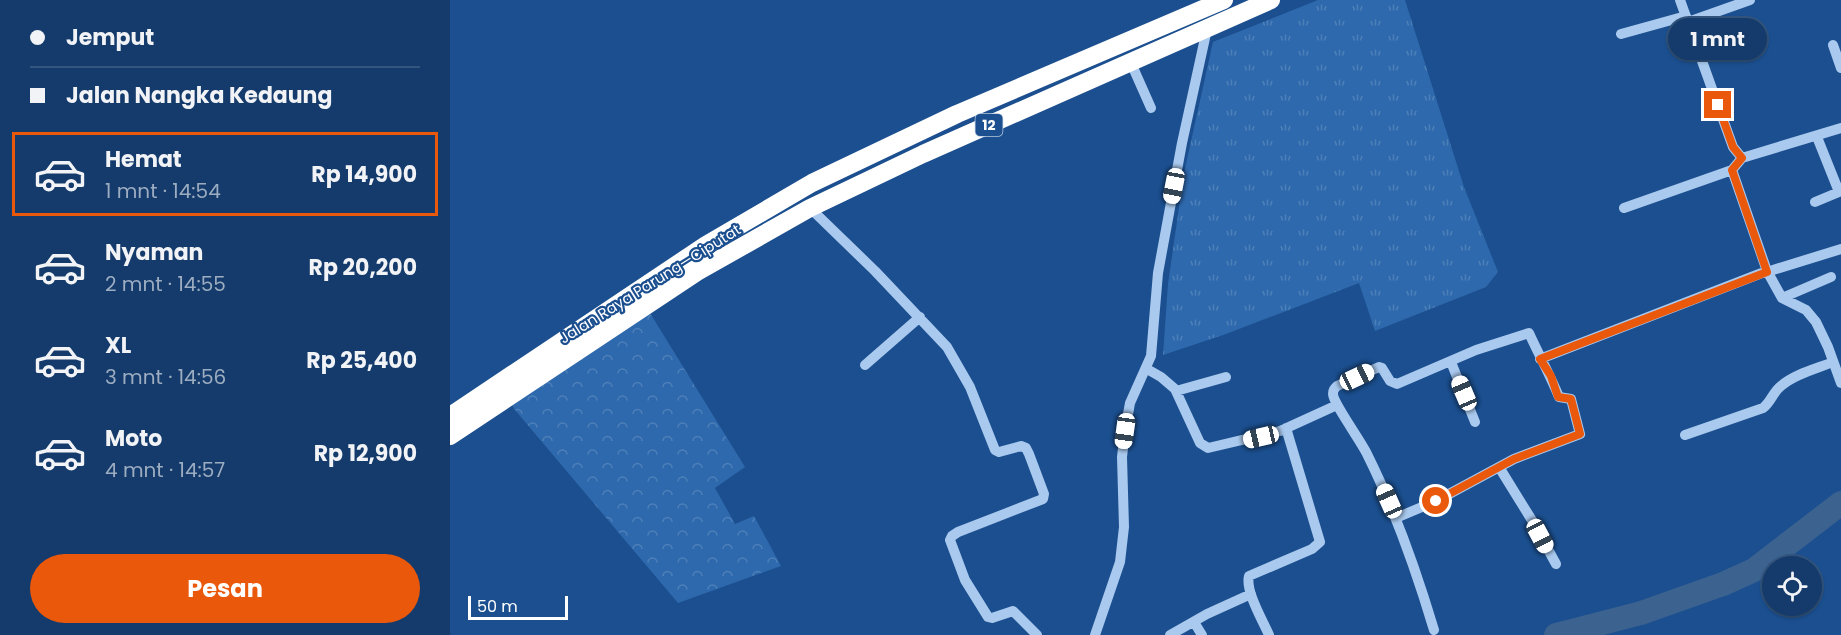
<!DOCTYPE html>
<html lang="id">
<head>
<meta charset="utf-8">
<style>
  :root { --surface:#143b6b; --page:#1d4271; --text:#f1f3f6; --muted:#9dadc1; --line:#33557e; --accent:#ea580c }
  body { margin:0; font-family:Poppins,sans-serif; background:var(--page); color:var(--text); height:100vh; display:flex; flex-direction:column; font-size:22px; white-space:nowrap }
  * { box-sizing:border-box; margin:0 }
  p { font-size:20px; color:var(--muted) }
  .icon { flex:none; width:33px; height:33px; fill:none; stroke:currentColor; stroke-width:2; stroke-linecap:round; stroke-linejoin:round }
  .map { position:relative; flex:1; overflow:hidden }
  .panel { display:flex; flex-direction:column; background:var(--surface); width:450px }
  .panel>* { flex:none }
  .banner { display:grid; align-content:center; height:132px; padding:0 30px; background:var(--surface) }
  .buttons { position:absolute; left:1312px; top:556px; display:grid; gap:12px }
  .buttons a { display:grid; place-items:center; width:60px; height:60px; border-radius:50%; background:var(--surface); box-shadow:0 2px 4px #0004,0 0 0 2px var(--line); font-size:30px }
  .scale { position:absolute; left:18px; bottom:15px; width:100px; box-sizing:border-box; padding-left:6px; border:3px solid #fff; border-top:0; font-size:16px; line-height:21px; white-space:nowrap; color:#fff; -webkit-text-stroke:4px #1b4f8f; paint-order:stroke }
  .end { position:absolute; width:27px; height:27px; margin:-14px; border:8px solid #ea580c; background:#fff; box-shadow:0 0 0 3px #fff }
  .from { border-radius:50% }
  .bubble { position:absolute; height:42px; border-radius:21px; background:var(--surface); box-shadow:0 2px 4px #0004,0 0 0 2px var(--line); font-size:20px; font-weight:700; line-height:42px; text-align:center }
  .car { position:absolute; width:18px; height:36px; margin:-18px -9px; border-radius:8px; box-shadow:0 0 4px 2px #0007; background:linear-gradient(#fff 24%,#345 0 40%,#fff 0 76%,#345 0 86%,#fff 0) }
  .banner b { display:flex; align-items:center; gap:21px; height:57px; font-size:22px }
  .banner b+b { border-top:2px solid var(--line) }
  .banner i { width:15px; height:15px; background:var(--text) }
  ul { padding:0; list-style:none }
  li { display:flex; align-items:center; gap:18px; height:84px; margin:0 12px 9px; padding:0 18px; border:3px solid transparent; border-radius:0px }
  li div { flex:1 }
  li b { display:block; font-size:22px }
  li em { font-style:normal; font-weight:700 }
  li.active { border-color:var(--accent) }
  li>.icon { width:54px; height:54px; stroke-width:1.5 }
  .primary-button { display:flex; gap:12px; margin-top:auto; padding:12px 30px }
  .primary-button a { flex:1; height:69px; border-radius:36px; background:var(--accent); color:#fff; font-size:24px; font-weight:700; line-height:69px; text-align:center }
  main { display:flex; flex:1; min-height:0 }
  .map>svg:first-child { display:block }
  .grass { fill:url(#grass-tufts) }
  .forest { fill:url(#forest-crowns) }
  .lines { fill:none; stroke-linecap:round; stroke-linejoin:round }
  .river { stroke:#3c6290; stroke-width:24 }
  .minor { stroke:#a9c9ee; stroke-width:10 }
  .highway { stroke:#fff; stroke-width:18 }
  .route { stroke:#ea580c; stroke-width:8 }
  .labels { text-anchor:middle; stroke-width:4.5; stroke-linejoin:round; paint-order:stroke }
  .shield { fill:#1b4f8f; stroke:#bbcadd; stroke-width:1.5 }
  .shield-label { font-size:14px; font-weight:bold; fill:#fff }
  .street-label { font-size:15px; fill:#fff; stroke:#1b4f8f }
</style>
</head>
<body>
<main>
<section class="panel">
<div class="banner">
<b><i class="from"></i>Jemput</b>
<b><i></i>Jalan Nangka Kedaung</b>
</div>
<ul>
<li class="active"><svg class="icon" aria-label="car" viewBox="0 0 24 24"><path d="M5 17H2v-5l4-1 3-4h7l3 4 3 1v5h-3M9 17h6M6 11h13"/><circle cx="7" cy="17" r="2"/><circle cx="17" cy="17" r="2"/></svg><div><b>Hemat</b><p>1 mnt · 14:54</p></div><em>Rp 14,900</em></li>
<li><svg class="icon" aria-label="car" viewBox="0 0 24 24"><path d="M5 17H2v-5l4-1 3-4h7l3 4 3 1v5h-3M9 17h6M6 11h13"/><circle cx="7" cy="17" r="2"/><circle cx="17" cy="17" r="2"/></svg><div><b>Nyaman</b><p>2 mnt · 14:55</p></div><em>Rp 20,200</em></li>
<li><svg class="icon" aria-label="car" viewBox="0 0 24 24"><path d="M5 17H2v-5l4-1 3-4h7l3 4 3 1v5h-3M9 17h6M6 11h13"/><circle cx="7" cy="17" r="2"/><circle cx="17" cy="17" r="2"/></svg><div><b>XL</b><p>3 mnt · 14:56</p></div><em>Rp 25,400</em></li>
<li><svg class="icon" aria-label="car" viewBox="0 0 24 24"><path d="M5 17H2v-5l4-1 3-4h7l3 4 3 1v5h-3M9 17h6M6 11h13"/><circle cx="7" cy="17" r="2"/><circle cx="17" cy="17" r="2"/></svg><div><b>Moto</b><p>4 mnt · 14:57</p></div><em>Rp 12,900</em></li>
</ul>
<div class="primary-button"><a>Pesan</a></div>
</section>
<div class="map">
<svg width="1391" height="635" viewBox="0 0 1391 635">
  <defs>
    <pattern id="grass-tufts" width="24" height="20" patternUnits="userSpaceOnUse" patternTransform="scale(1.5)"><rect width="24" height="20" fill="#2e69ad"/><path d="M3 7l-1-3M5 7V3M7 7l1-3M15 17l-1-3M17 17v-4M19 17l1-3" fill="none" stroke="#4d80b9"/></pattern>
    <pattern id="forest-crowns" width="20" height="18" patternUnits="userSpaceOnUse" patternTransform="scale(1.5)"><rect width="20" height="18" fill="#2e69ad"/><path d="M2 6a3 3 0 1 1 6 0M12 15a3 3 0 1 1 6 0" fill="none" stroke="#4d80b9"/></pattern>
  </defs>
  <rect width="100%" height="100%" fill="#1b4f8f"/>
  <path class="grass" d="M 868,0 L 955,0 L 1014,187 L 1048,272 L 1036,287 L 925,331 L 909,283 L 776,334 L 713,355 L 718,284 L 734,173 L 763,42 Z"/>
  <path class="forest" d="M 187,292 L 295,467 L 265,488 L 285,524 L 304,516 L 331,566 L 228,603 L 65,410 L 50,386 Z"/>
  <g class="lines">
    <path class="river" d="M 1106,635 L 1191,613 L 1273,584 L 1304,570 L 1391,503"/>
    <path class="minor" d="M 1230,0 L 1283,147 L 1292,158
      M 1238,22 L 1300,0
      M 1171,34 L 1236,16
      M 1383,45 L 1391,68
      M 681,63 L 701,108
      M 1282,170 L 1317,271 L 1332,298 L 1356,310 L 1366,322 L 1378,347 L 1391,383
      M 1365,202 L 1389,192 L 1367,137
      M 360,208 L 425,271 L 497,347 L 520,387 L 545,450 L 549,452 L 571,446 L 576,448 L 579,454 L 594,494 L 593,499 L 508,532 L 502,536 L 500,540 L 515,580 L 538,617 L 542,618 L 563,611 L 587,635
      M 1174,208 L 1282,170 L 1292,158 L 1391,128
      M 1323,270 L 1391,249
      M 1332,298 L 1381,277
      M 1090,359 L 1317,271
      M 1001,362 L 1025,422
      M 415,365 L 470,317
      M 697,369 L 711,377 L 725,389 L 750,443 L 758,448 L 830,431 L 887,405
      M 726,391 L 776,377
      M 1235,435 L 1313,408 C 1321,402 1323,392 1331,386 C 1345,374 1366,369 1383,362
      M 1049,467 L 1083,522 L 1106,564
      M 946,518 L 986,501 L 1064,459 L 1130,434 L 1121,399 L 1109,397 C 1100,375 1089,355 1079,333 L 1026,350 L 947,384 L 940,381 L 932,368 L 929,367 L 887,386 C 884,389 883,390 883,394 C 883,403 911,441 917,454 C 945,510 966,570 984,630
      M 744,622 L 752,635
      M 645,635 L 670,562 L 674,527 L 672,457 L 675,431 L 680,403 L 701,356 L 708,273 L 732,143 L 757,29
      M 720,635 L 757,614 L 801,594
      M 819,635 C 813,621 795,591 799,576 L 862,549 L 870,542 L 836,428"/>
    <path class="highway" d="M 0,416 L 256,245 L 362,183 L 507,114 L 774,0
      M 0,436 L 247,272 L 360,208 L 473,154 L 821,0"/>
  </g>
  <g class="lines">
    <path class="route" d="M 986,501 L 1064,459 L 1130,434 L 1121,399 L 1108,397 L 1101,376 L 1090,359 L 1317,272 L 1282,170 L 1292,158 L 1283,147 L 1268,105"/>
  </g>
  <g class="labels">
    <rect class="shield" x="525.5" y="114" width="27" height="22" rx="4.5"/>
    <g class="shield-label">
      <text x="539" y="130">12</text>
    </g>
    <g class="street-label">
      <text transform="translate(200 284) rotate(-32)" y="5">Jalan Raya Parung—Ciputat</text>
    </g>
  </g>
</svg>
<div class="buttons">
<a><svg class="icon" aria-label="locate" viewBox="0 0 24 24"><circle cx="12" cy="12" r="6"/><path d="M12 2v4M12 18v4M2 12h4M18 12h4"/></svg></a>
</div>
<div class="scale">50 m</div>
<i class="end from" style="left:986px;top:501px"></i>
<i class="end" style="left:1268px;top:105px"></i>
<div class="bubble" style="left:1218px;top:18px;width:99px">1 mnt</div>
<i class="car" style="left:724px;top:186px;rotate:191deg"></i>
<i class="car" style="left:907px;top:377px;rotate:65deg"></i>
<i class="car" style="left:1014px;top:393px;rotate:337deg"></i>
<i class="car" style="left:675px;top:431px;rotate:188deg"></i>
<i class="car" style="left:811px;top:437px;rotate:257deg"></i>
<i class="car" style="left:939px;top:501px;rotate:336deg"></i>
<i class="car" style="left:1090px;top:536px;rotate:152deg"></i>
</div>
</main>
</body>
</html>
